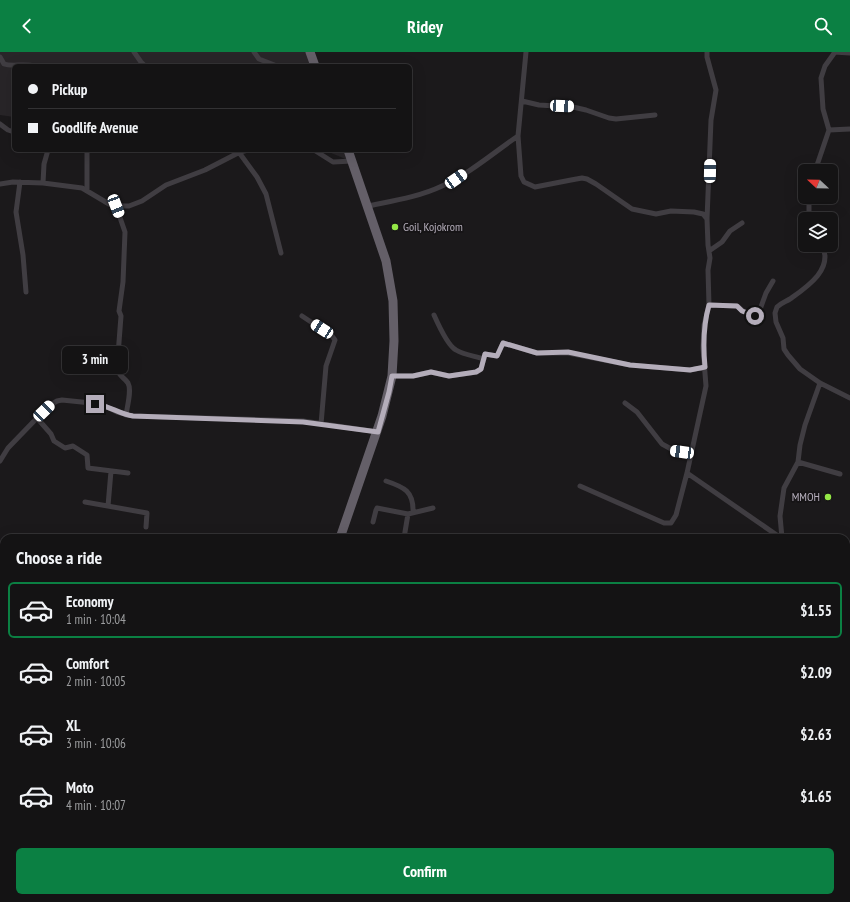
<!DOCTYPE html>
<html lang="en">
<head>
<meta charset="utf-8">
<style>
  :root { --surface:#141314; --page:#1d1c1d; --text:#f1f3f6; --muted:#9d9ea0; --line:#333234; --accent:#0b8043 }
  body { margin:0; font-family:"PT Sans Narrow",sans-serif; background:var(--page); color:var(--text); height:100vh; display:flex; flex-direction:column; font-size:15px; white-space:nowrap }
  * { box-sizing:border-box; margin:0 }
  p { font-size:13px; color:var(--muted) }
  .icon { flex:none; width:22px; height:22px; fill:none; stroke:currentColor; stroke-width:2; stroke-linecap:round; stroke-linejoin:round }
  .map { position:relative; flex:1; overflow:hidden }
  .panel { position:absolute; left:0px; top:482px; width:850px; height:368px; display:flex; flex-direction:column; background:var(--surface); border-radius:12px 12px 0 0; box-shadow:0 4px 16px #0002,0 0 0 1px var(--line) }
  .panel>* { flex:none }
  .guide { position:absolute; left:12px; top:12px; width:400px; height:88px; border-radius:6px; box-shadow:0 4px 16px #0002,0 0 0 1px var(--line); display:grid; align-content:center; height:88px; padding:0 16px; background:var(--surface) }
  .needle { width:26px; rotate:292deg }
  .fabs { position:absolute; left:798px; top:112px; display:grid; gap:8px }
  .fabs a { display:grid; place-items:center; width:40px; height:40px; border-radius:6px; background:var(--surface); box-shadow:0 4px 16px #0002,0 0 0 1px var(--line); font-size:20px }
  .end { position:absolute; width:18px; height:18px; margin:-9px; border:5px solid #b4adba; background:#111; box-shadow:0 0 0 2px #111 }
  .from { border-radius:50% }
  .bubble { position:absolute; height:28px; border-radius:6px; background:var(--surface); box-shadow:0 4px 16px #0002,0 0 0 1px var(--line); font-size:13px; font-weight:800; line-height:28px; text-align:center }
  .car { position:absolute; width:12px; height:24px; margin:-12px -6px; border-radius:5px; box-shadow:0 0 3px 1px #0007; background:linear-gradient(#fff 24%,#345 0 40%,#fff 0 76%,#345 0 86%,#fff 0) }
  .guide b { display:flex; align-items:center; gap:14px; height:38px; font-size:15px }
  .guide b+b { border-top:1px solid var(--line) }
  .guide i { width:10px; height:10px; background:var(--text) }
  ul { padding:0; list-style:none }
  li { display:flex; align-items:center; gap:12px; height:56px; margin:0 8px 6px; padding:0 8px; border:2px solid transparent; border-radius:6px }
  li div { flex:1 }
  li b { display:block; font-size:15px }
  li em { font-style:normal; font-weight:800 }
  li.current { border-color:var(--accent) }
  li>.icon { width:36px; height:36px; stroke-width:1.5 }
  h2 { padding:0 16px; font-size:18px; line-height:48px }
  .action { display:flex; gap:8px; margin-top:auto; padding:8px 16px }
  .action a { flex:1; height:46px; border-radius:6px; background:var(--accent); color:#fff; font-size:16px; font-weight:800; line-height:46px; text-align:center }
  header { display:flex; justify-content:space-between; align-items:center; height:52px; padding:0 16px; background:var(--accent); color:#fff; font-size:18px; font-weight:800 }
  .map>svg:first-child { display:block }
  .built { fill:#282528 }
  .lines { fill:none; stroke-linecap:round; stroke-linejoin:round }
  .stream { stroke:#34303f; stroke-width:1.5 }
  .minor { stroke:#403d42; stroke-width:5 }
  .tertiary { stroke:#403d42; stroke-width:7 }
  .trunk { stroke:#645f68; stroke-width:9 }
  .rail-casing { stroke:#5a565d; stroke-width:3 }
  .rail { stroke:#161416; stroke-width:1.5; stroke-dasharray:4.5; stroke-linecap:butt }
  .route { stroke:#b4adba; stroke-width:5 }
  .poi-dot { fill:#94e746; stroke:#161416; stroke-width:1.5 }
  .labels { text-anchor:middle; stroke-width:3.5; stroke-linejoin:round; paint-order:stroke }
  .poi-label { font-size:12px; fill:#b4adba; stroke:#161416; text-anchor:start }
</style>
</head>
<body>
<header><svg class="icon" aria-label="back" viewBox="0 0 24 24"><path d="M15 5l-7 7 7 7"/></svg>Ridey<svg class="icon" aria-label="search" viewBox="0 0 24 24"><circle cx="10" cy="10" r="6"/><path d="M15 15l6 6"/></svg></header>
<div class="map">
<svg width="850" height="850" viewBox="0 0 850 850">
  <rect width="100%" height="100%" fill="#1b191b"/>
  <path class="built" d="M 0,0 L 307,0 L 312,14 L 14,14 L 14,65 L 0,63 Z
    M 324,98 L 344,98 L 348,108 Z"/>
  <g class="lines">
    <path class="stream" d="M 0,493 L 4,493"/>
    <path class="minor" d="M 134,0 L 141,10 L 145,14
      M 254,0 L 259,7 L 277,14
      M 526,0 L 518,84 L 521,124 L 524,130 L 535,135 L 571,128 L 582,126 L 587,127 L 596,132 L 632,157 L 656,162 L 671,159 L 694,160 L 703,162 L 707,167
      M 834,0 L 850,1
      M 0,5 L 4,12 C 13,15 24,11 35,14
      M 522,49 L 539,53 L 573,55 L 586,58 L 609,66 L 616,67 L 655,63
      M 0,72 L 8,78 L 14,80
      M 829,78 L 850,77
      M 314,98 L 333,110 L 352,109
      M 238,99 L 257,125 L 266,142 L 281,201
      M 815,119 L 829,78 L 823,57 L 821,26 L 825,14 L 835,0
      M 20,130 L 16,160 L 23,203 L 26,240
      M 43,131 L 44,112 L 48,98
      M 0,132 L 13,130 L 43,131 L 82,136 L 109,152 L 116,154 L 129,154 L 142,149 L 166,133 L 205,118 L 240,100 L 248,98
      M 87,138 L 87,98
      M 809,145 L 809,167
      M 116,154 L 125,180 L 123,230 L 119,259 L 121,264 L 117,316 C 118,324 124,325 128,331 C 132,338 127,355 126,363
      M 368,154 C 392,149 419,145 442,134 C 469,122 493,101 518,84
      M 822,193 C 834,217 807,235 790,247 C 785,250 781,251 777,255 L 775,261 L 776,270 L 783,286 L 784,297 L 788,303 L 800,317 L 820,331 L 850,346
      M 709,199 L 722,190 L 730,179 L 742,171
      M 709,253 L 737,254 L 743,259 L 756,264 L 758,263 L 766,241 L 773,229
      M 434,263 C 438,272 448,294 456,298 C 464,303 475,304 484,307
      M 302,264 L 332,284 L 335,288 L 326,314 L 321,372
      M 392,324 L 413,324 L 431,320 L 449,324 L 477,320 L 481,317 L 485,302 L 497,304 L 503,291 L 537,301 L 568,301 L 630,313 L 690,318 L 705,315
      M 625,351 L 637,360 L 662,392 L 673,398 L 691,401
      M 37,366 L 51,382 L 54,389 L 65,396 L 73,394 L 87,403 L 88,416 L 128,421
      M 0,409 L 8,396 L 37,366 L 52,352 L 57,349 L 62,348 L 101,352 L 117,360 L 133,364 L 303,369 L 378,380
      M 798,410 L 840,422
      M 687,421 L 781,486
      M 386,429 C 404,435 414,439 413,461
      M 580,434 L 664,471 L 671,471 L 676,463 L 687,421 L 706,334 L 703,296 L 704,273 L 709,253 L 708,218 L 710,206 L 708,193 L 707,167 L 711,68 L 716,38 L 707,5 L 707,0
      M 85,450 L 147,461 L 146,475
      M 108,454 L 111,419
      M 373,470 L 376,458 L 377,456 L 408,462 L 433,456
      M 404,486 L 408,462
      M 782,486 L 780,464 L 784,436 L 798,410 L 800,393 L 805,373 L 820,331
      M 846,697 L 850,695
      M 0,749 L 4,753
      M 846,815 L 850,812
      M 171,846 L 180,850
      M 395,846 L 402,850
      M 144,850 L 159,846
      M 373,850 L 375,846
      M 427,850 L 428,846
      M 652,850 L 653,846
      M 794,850 L 801,846"/>
    <path class="tertiary" d="M 846,598 L 850,598"/>
    <path class="trunk" d="M 310,0 L 315,14
      M 340,486 L 382,364 L 392,324 L 394,289 L 393,249 L 386,209 L 348,98
      M 217,850 L 219,846"/>
    <defs>
      <path id="rail" d="M 0,498 L 4,499
        M 846,639 L 850,641"/>
    </defs>
    <use href="#rail" class="rail-casing"/>
    <use href="#rail" class="rail"/>
  </g>
  <g class="lines">
    <path class="route" d="M 95,352 C 108,353 119,362 133,364 L 303,370 L 378,380 L 389,340 L 392,324 L 413,324 L 431,320 L 449,324 L 476,320 L 481,317 L 485,302 L 497,304 L 503,291 L 537,301 L 568,300 L 630,313 L 690,318 L 705,315 C 703,294 703,274 709,253 L 737,254 L 742,259 L 755,264"/>
  </g>
  <g class="poi-dot">
    <circle cx="395" cy="175" r="4"/>
    <circle cx="828" cy="445" r="4"/>
  </g>
  <g class="labels">
    <g class="poi-label">
      <text x="403" y="179">Goil, Kojokrom</text>
      <text x="820" y="449" text-anchor="end">MMOH</text>
    </g>
  </g>
</svg>
<div class="fabs">
<a><svg class="needle" viewBox="-14 -14 28 28"><path d="M0-13l5 13h-10z" fill="#e53935"/><path d="M0 13l5-13h-10z" fill="#9d9ea0"/></svg></a>
<a><svg class="icon" aria-label="layers" viewBox="0 0 24 24"><path d="M12 4l9 5-9 5-9-5zM3 14l9 5 9-5"/></svg></a>
</div>
<i class="end from" style="left:755px;top:264px"></i>
<i class="end" style="left:95px;top:352px"></i>
<div class="bubble" style="left:62px;top:294px;width:66px">3 min</div>
<i class="car" style="left:562px;top:54px;rotate:93deg"></i>
<i class="car" style="left:710px;top:119px;rotate:1deg"></i>
<i class="car" style="left:456px;top:127px;rotate:55deg"></i>
<i class="car" style="left:116px;top:154px;rotate:159deg"></i>
<i class="car" style="left:322px;top:277px;rotate:303deg"></i>
<i class="car" style="left:44px;top:359px;rotate:46deg"></i>
<i class="car" style="left:682px;top:400px;rotate:278deg"></i>
<div class="guide">
<b><i class="from"></i>Pickup</b>
<b><i></i>Goodlife Avenue</b>
</div>
<section class="panel">
<h2>Choose a ride</h2>
<ul>
<li class="current"><svg class="icon" aria-label="car" viewBox="0 0 24 24"><path d="M5 17H2v-5l4-1 3-4h7l3 4 3 1v5h-3M9 17h6M6 11h13"/><circle cx="7" cy="17" r="2"/><circle cx="17" cy="17" r="2"/></svg><div><b>Economy</b><p>1 min · 10:04</p></div><em>$1.55</em></li>
<li><svg class="icon" aria-label="car" viewBox="0 0 24 24"><path d="M5 17H2v-5l4-1 3-4h7l3 4 3 1v5h-3M9 17h6M6 11h13"/><circle cx="7" cy="17" r="2"/><circle cx="17" cy="17" r="2"/></svg><div><b>Comfort</b><p>2 min · 10:05</p></div><em>$2.09</em></li>
<li><svg class="icon" aria-label="car" viewBox="0 0 24 24"><path d="M5 17H2v-5l4-1 3-4h7l3 4 3 1v5h-3M9 17h6M6 11h13"/><circle cx="7" cy="17" r="2"/><circle cx="17" cy="17" r="2"/></svg><div><b>XL</b><p>3 min · 10:06</p></div><em>$2.63</em></li>
<li><svg class="icon" aria-label="car" viewBox="0 0 24 24"><path d="M5 17H2v-5l4-1 3-4h7l3 4 3 1v5h-3M9 17h6M6 11h13"/><circle cx="7" cy="17" r="2"/><circle cx="17" cy="17" r="2"/></svg><div><b>Moto</b><p>4 min · 10:07</p></div><em>$1.65</em></li>
</ul>
<div class="action"><a>Confirm</a></div>
</section>
</div>
</body>
</html>
